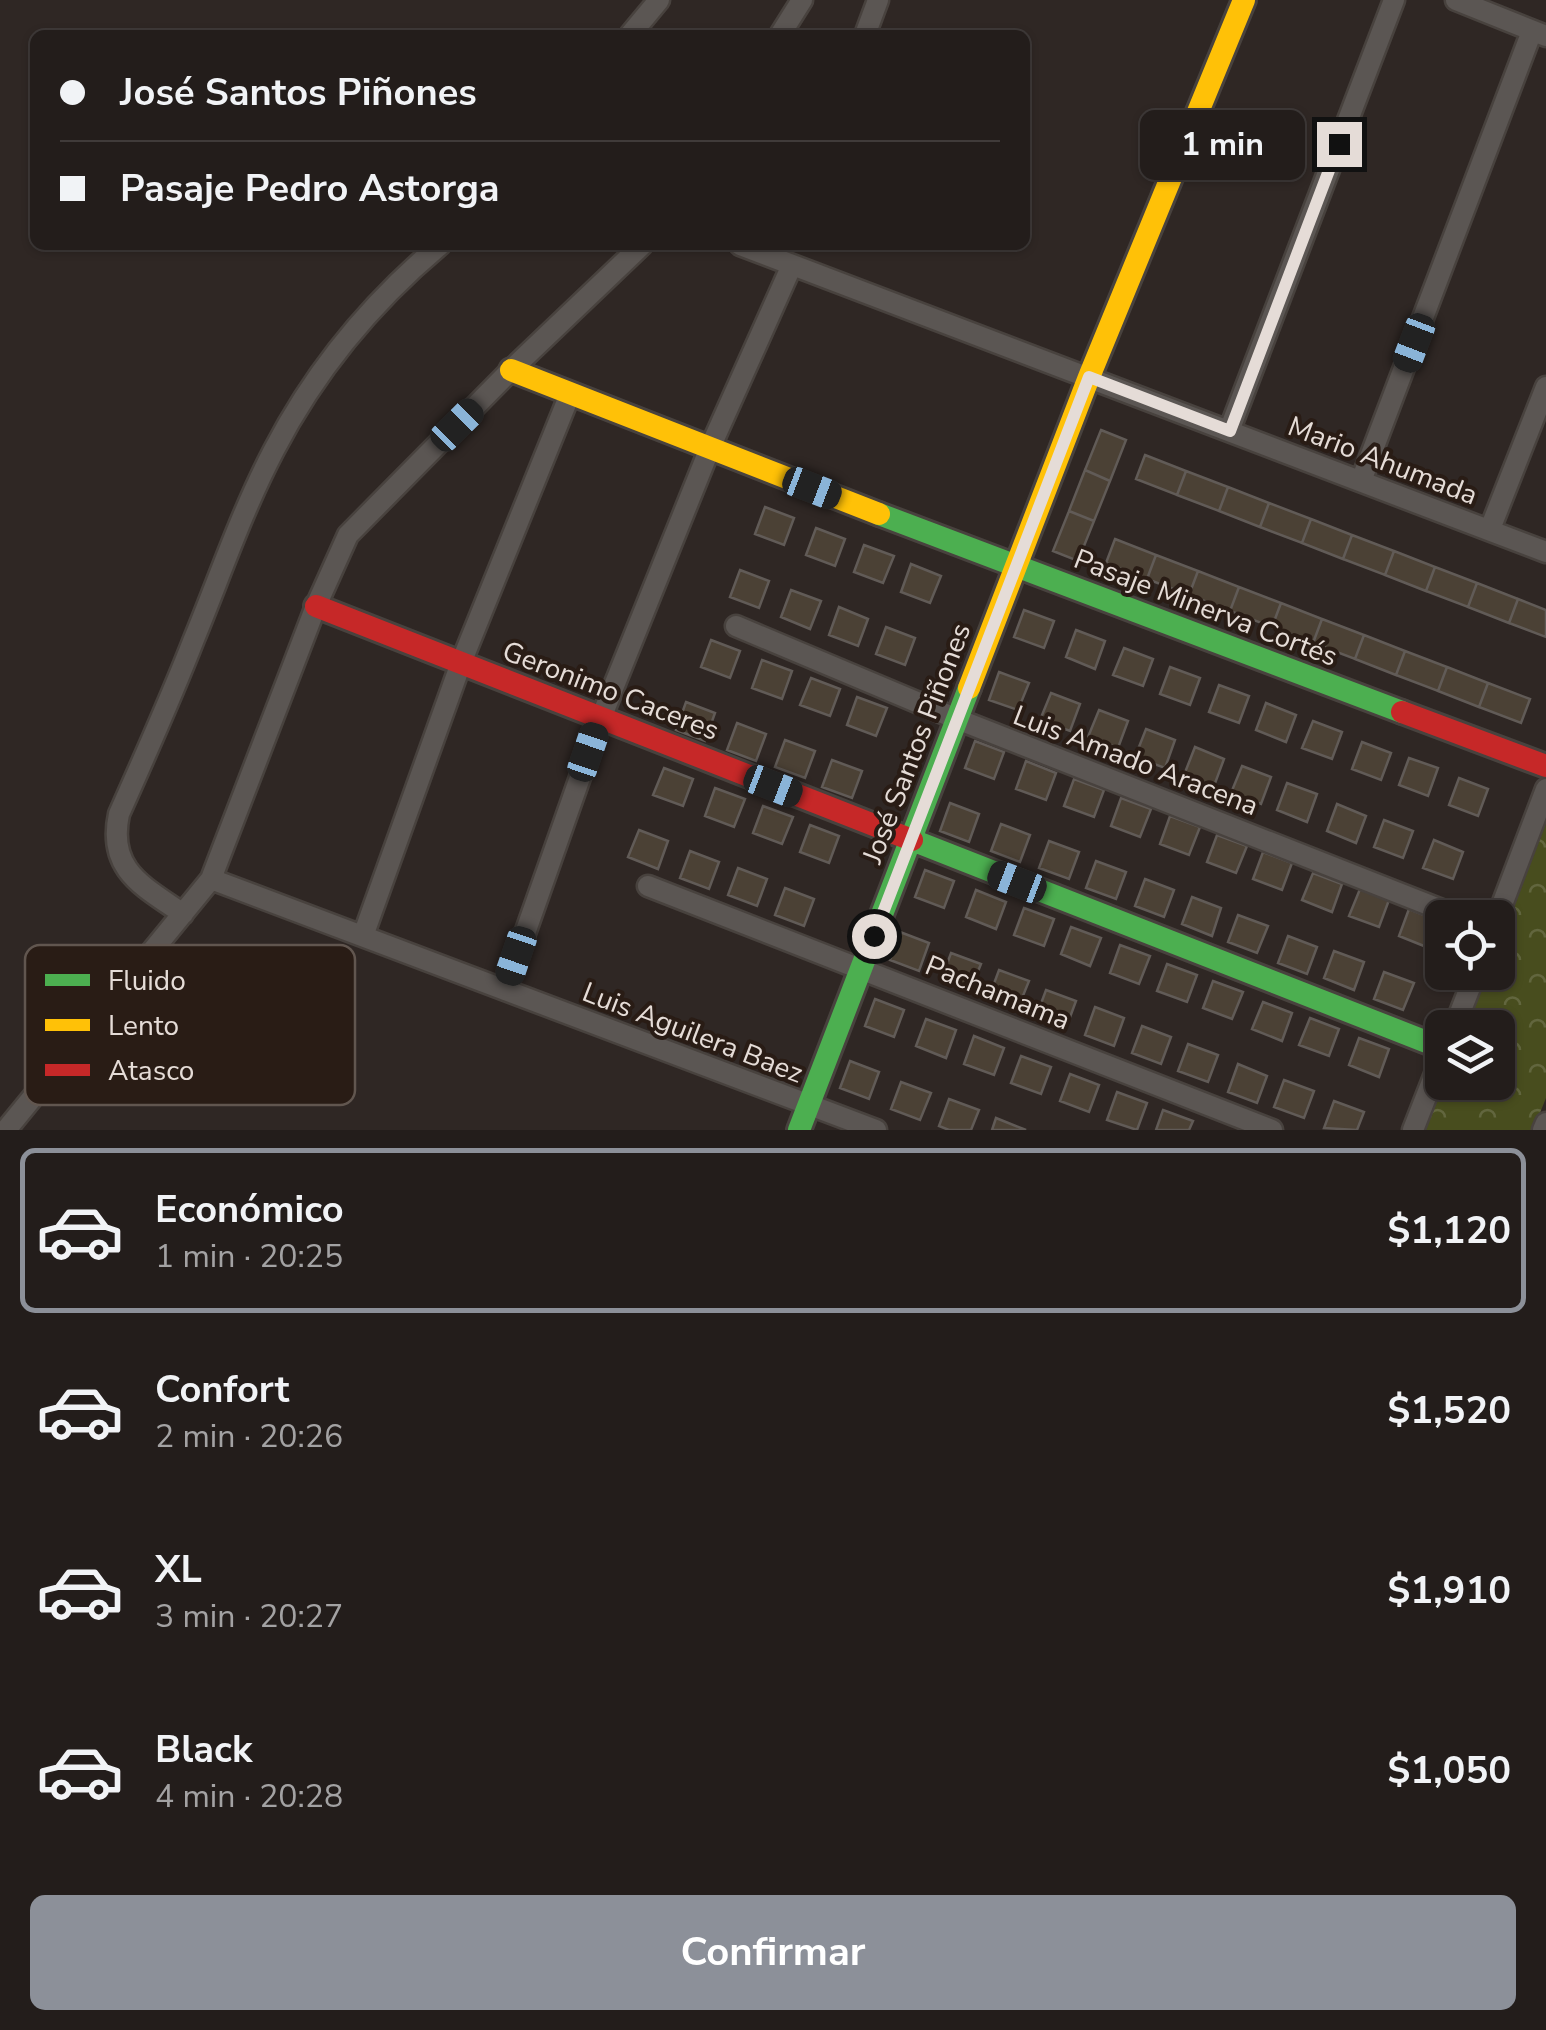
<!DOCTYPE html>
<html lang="es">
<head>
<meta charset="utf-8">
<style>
  :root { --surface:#231d1b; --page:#2b2624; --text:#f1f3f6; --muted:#a3a2a3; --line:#403b3a; --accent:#8c9099 }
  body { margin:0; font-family:"Nunito Sans",sans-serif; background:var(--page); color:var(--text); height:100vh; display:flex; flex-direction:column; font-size:38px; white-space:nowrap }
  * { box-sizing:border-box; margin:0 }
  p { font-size:32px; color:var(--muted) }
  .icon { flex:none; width:55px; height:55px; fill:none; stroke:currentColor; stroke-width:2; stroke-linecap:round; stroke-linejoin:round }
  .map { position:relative; height:1130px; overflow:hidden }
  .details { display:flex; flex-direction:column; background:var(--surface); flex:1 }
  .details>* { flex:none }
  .banner { position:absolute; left:30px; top:30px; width:1000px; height:220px; border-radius:15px; box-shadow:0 2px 8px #0004,0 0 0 2px var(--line); display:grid; align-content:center; height:220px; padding:0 30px; background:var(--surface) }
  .fabs { position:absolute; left:1425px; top:900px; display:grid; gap:20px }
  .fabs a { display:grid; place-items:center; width:90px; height:90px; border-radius:15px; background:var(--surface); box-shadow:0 2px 8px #0004,0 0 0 2px var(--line); font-size:50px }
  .end { position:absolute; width:45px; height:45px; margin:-22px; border:12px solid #e5dcd7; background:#111; box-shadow:0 0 0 5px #111 }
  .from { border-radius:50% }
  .bubble { position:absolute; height:70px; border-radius:15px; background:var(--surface); box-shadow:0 2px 8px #0004,0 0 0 2px var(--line); font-size:32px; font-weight:700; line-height:70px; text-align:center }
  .car { position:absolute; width:30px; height:60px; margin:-30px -15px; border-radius:12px; box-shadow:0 0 8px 2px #0007; background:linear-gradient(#222 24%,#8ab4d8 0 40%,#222 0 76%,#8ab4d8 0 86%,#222 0) }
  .banner b { display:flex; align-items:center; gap:35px; height:95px; font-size:38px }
  .banner b+b { border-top:2px solid var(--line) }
  .banner i { width:25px; height:25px; background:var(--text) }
  ul { padding:18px 0 0; list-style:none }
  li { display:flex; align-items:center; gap:30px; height:165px; margin:0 20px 15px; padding:0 10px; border:5px solid transparent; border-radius:15px }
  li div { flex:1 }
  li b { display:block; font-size:38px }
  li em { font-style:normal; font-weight:700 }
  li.active { border-color:var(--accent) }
  li>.icon { width:90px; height:90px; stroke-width:1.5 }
  .action { display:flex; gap:20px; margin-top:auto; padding:20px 30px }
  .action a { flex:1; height:115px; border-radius:15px; background:var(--accent); color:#fff; font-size:40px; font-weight:700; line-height:115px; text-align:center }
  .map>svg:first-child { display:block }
  .forest { fill:url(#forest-crowns) }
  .building { fill:#4b4135; stroke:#615b57; stroke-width:2.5 }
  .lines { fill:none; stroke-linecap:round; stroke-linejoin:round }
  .street-casing { stroke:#48423e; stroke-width:25 }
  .fast-casing { stroke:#48423e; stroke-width:28 }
  .slow-casing { stroke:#48423e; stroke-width:28 }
  .jam-casing { stroke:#48423e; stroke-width:28 }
  .street { stroke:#5b5653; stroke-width:20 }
  .fast { stroke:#4caf50; stroke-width:22 }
  .slow { stroke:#ffc107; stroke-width:22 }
  .jam { stroke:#c62828; stroke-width:22 }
  .route { stroke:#e5dcd7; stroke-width:12 }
  .labels { text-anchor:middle; stroke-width:8; stroke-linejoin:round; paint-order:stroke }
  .street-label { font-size:28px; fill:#e5dcd7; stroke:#291c15 }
  .key { fill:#291c15; stroke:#61564f; stroke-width:2.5 }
  .key-label { font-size:28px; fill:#e5dcd7 }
</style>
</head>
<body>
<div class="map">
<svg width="1546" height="1130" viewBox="0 0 1546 1130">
  <defs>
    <pattern id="forest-crowns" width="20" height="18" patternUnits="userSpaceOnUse" patternTransform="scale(2.5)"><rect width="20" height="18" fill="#484d1e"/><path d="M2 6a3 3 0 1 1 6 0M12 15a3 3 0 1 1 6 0" fill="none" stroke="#62663e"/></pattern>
  </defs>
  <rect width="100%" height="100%" fill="#2f2724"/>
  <path class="forest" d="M 1546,823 L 1546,1098 L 1533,1130 L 1425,1130 L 1444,1083 L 1498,1082 L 1498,1028 L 1465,1027 L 1487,973 L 1498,972 L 1498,946 Z"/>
  <path class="building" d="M 1101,430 L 1126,440 L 1110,481 L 1085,470 Z
    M 1145,455 L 1186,471 L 1177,495 L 1136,479 Z
    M 1085,470 L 1110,481 L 1094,521 L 1069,511 Z
    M 1186,471 L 1228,487 L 1219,511 L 1177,495 Z
    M 1228,487 L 1269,503 L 1260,527 L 1219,511 Z
    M 1269,503 L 1311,519 L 1302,543 L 1260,527 Z
    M 765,507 L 794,518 L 784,545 L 755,534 Z
    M 1069,511 L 1094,521 L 1078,561 L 1053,551 Z
    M 1311,519 L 1352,535 L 1343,559 L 1302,543 Z
    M 816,528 L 845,539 L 835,566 L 806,555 Z
    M 1352,535 L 1394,551 L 1385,575 L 1343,559 Z
    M 1115,539 L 1156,555 L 1147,579 L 1106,563 Z
    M 864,545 L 894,556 L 883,583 L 854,572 Z
    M 1394,551 L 1435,567 L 1426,591 L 1385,575 Z
    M 1156,555 L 1198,571 L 1189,595 L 1147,579 Z
    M 911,564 L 941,576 L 930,603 L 901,592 Z
    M 1435,567 L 1477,583 L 1468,607 L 1426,591 Z
    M 740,570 L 769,581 L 759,608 L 730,597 Z
    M 1198,571 L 1239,587 L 1230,611 L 1189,595 Z
    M 1477,583 L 1518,599 L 1509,623 L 1468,607 Z
    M 1239,587 L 1281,603 L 1272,627 L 1230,611 Z
    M 791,590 L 821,601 L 810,629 L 781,617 Z
    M 1518,599 L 1546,610 L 1546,637 L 1509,623 Z
    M 1281,603 L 1322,619 L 1313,643 L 1272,627 Z
    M 839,607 L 868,619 L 858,646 L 829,635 Z
    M 1024,610 L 1054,621 L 1044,648 L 1014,637 Z
    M 1322,619 L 1364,635 L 1355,659 L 1313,643 Z
    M 886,627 L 915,638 L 905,665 L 876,654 Z
    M 1076,630 L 1105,641 L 1095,669 L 1066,657 Z
    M 1364,635 L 1405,651 L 1396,675 L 1355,659 Z
    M 711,640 L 740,651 L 730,678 L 701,667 Z
    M 1124,648 L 1153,659 L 1143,686 L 1113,675 Z
    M 1405,651 L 1447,667 L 1438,691 L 1396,675 Z
    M 762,660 L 792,671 L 782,699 L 752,688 Z
    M 1170,667 L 1200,678 L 1190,705 L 1160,694 Z
    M 1447,667 L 1488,683 L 1479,707 L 1438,691 Z
    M 999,672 L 1029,683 L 1018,710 L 989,700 Z
    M 811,678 L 840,689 L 830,716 L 800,705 Z
    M 1488,683 L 1530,699 L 1521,723 L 1479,707 Z
    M 1219,685 L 1249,696 L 1239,723 L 1209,712 Z
    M 1051,693 L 1080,704 L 1070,731 L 1040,720 Z
    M 857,697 L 887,708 L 876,736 L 847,725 Z
    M 686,702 L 715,713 L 705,741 L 676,730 Z
    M 1266,703 L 1296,715 L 1286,742 L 1256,730 Z
    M 1099,710 L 1128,721 L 1118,748 L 1088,737 Z
    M 1313,721 L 1342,732 L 1332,759 L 1302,748 Z
    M 737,723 L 766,734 L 756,761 L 727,750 Z
    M 1146,729 L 1175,740 L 1165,768 L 1135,757 Z
    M 785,740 L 815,751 L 805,778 L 775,767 Z
    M 975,741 L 1004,752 L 994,779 L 965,768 Z
    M 1362,742 L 1391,753 L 1381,780 L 1352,769 Z
    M 1195,747 L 1224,759 L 1214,786 L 1184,775 Z
    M 1409,758 L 1438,768 L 1428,796 L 1399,785 Z
    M 832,760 L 862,771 L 852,798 L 822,787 Z
    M 1026,761 L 1056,773 L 1046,800 L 1016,789 Z
    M 1242,766 L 1271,777 L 1261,804 L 1231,793 Z
    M 664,768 L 693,779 L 683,806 L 653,795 Z
    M 1459,778 L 1488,789 L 1478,816 L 1449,805 Z
    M 1074,779 L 1104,790 L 1094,817 L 1064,806 Z
    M 1287,783 L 1317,794 L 1307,822 L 1277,810 Z
    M 715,788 L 745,799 L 734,827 L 705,816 Z
    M 1121,798 L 1151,809 L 1140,837 L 1111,826 Z
    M 950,803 L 979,814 L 969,842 L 940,831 Z
    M 1337,804 L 1366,816 L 1356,843 L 1327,831 Z
    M 763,806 L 793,817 L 782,844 L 753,833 Z
    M 1170,816 L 1200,827 L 1189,855 L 1160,844 Z
    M 1384,820 L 1413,831 L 1403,858 L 1374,847 Z
    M 1001,824 L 1030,835 L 1020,862 L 991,851 Z
    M 810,825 L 839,836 L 829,863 L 800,852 Z
    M 639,830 L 668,841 L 658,869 L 628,857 Z
    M 1217,835 L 1247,846 L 1236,873 L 1207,862 Z
    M 1434,840 L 1463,852 L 1453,879 L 1423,868 Z
    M 1049,841 L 1079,852 L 1069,879 L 1039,868 Z
    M 690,851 L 719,862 L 709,889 L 680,878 Z
    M 1263,852 L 1292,863 L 1282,890 L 1253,879 Z
    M 1096,861 L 1126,872 L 1116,899 L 1086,888 Z
    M 738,868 L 767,879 L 757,906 L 728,895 Z
    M 925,870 L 954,881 L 944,908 L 915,897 Z
    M 1313,873 L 1342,884 L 1332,912 L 1302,900 Z
    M 1145,879 L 1174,890 L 1164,917 L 1135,906 Z
    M 785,888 L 814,899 L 804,926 L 775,915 Z
    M 1360,889 L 1389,900 L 1379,927 L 1349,916 Z
    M 976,890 L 1006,902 L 996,929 L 966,917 Z
    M 1192,897 L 1221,908 L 1212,936 L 1182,924 Z
    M 1024,908 L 1054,919 L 1044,946 L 1014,935 Z
    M 1409,909 L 1439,921 L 1429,948 L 1399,936 Z
    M 1238,915 L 1268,926 L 1257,953 L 1228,942 Z
    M 1071,927 L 1101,938 L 1090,966 L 1061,954 Z
    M 900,932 L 929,943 L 919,971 L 890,960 Z
    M 1288,936 L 1317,947 L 1307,974 L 1278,963 Z
    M 1120,945 L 1150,956 L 1139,984 L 1110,973 Z
    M 1334,951 L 1364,962 L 1354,990 L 1324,978 Z
    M 951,953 L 981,964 L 970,991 L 941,980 Z
    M 1167,964 L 1197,975 L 1187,1002 L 1157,991 Z
    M 999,970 L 1029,981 L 1018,1008 L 989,997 Z
    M 1384,972 L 1414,983 L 1403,1010 L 1374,999 Z
    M 1213,981 L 1243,992 L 1232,1019 L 1203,1008 Z
    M 1046,990 L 1076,1001 L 1066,1028 L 1036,1017 Z
    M 875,999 L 904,1010 L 894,1037 L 865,1026 Z
    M 1263,1002 L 1292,1013 L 1282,1041 L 1252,1029 Z
    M 1095,1007 L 1124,1018 L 1114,1046 L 1085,1035 Z
    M 1310,1018 L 1339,1029 L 1329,1056 L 1299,1045 Z
    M 926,1019 L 956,1030 L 946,1058 L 916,1046 Z
    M 1142,1026 L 1171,1037 L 1161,1064 L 1132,1053 Z
    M 974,1036 L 1004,1048 L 994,1075 L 964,1064 Z
    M 1359,1038 L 1389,1049 L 1379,1077 L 1349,1065 Z
    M 1188,1044 L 1218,1055 L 1208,1082 L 1178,1071 Z
    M 1021,1056 L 1051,1067 L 1041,1094 L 1011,1083 Z
    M 850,1061 L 879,1072 L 869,1099 L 840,1088 Z
    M 1238,1064 L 1267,1076 L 1257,1103 L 1228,1092 Z
    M 1070,1074 L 1099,1085 L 1089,1112 L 1060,1101 Z
    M 1284,1080 L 1314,1091 L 1304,1118 L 1274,1107 Z
    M 901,1082 L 931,1093 L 920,1120 L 891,1109 Z
    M 1117,1092 L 1147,1103 L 1137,1130 L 1107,1120 Z
    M 949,1099 L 979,1110 L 971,1130 L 949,1130 L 939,1126 Z
    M 1334,1101 L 1364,1112 L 1357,1130 L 1324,1128 Z
    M 1163,1110 L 1193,1121 L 1189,1130 L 1156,1130 Z
    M 996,1118 L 1026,1130 L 992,1130 Z"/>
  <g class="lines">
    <defs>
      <path id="street" d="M 1456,0 L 1546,36
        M 630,35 L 659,0
        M 780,35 L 802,0
        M 865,35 L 878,0
        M 740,245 L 1546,552
        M 1229,431 L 1394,0
        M 1361,481 L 1532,31
        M 1490,529 L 1546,387
        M 736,626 L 957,719 L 1462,918
        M 211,879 L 876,1130
        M 648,886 L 1272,1130
        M 183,914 C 143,886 107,870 119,814 C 145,756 171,698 194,639 C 220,576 242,511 274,450 C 315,371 372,302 440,245
        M 1497,918 L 1546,789
        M 363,936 L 461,663 L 570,394
        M 505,990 L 601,718 L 710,448 L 792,265
        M 1454,1028 L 1476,972
        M 6,1130 L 211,879 L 316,606 L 348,535 L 511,370 L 642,245
        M 1413,1130 L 1442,1056
        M 1543,1130 L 1546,1123"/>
      <path id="fast" d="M 879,514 L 1402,712
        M 912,840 L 1442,1048
        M 799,1130 L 969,688"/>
      <path id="slow" d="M 511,370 L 879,514
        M 969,688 L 1089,377 L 1244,0"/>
      <path id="jam" d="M 316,606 L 912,840
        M 1402,712 L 1546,766"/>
    </defs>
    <use href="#street" class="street-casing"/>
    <use href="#fast" class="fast-casing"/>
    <use href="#slow" class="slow-casing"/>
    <use href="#jam" class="jam-casing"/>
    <use href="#street" class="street"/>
    <use href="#fast" class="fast"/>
    <use href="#slow" class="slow"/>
    <use href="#jam" class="jam"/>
  </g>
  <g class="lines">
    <path class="route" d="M 874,936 L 1089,377 L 1230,431 L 1339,144"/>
  </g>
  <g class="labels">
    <g class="street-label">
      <text transform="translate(1383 460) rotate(21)" y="10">Mario Ahumada</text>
      <text transform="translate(1206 607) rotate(21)" y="10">Pasaje Minerva Cortés</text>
      <text transform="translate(611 690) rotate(21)" y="10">Geronimo Caceres</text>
      <text transform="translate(916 743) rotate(-69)" y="10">José Santos Piñones</text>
      <text transform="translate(1136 760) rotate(21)" y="10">Luis Amado Aracena</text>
      <text transform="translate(998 992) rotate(22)" y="10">Pachamama</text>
      <text transform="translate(693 1032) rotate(21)" y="10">Luis Aguilera Baez</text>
    </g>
  </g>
  <rect x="25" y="945" width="330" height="160" rx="15" class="key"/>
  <rect x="45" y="974" width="45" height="12" fill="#4caf50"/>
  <rect x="45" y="1019" width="45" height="12" fill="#ffc107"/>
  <rect x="45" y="1064" width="45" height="12" fill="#c62828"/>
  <g class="key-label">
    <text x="108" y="990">Fluido</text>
    <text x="108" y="1035">Lento</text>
    <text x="108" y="1080">Atasco</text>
  </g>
</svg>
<div class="fabs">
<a><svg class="icon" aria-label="locate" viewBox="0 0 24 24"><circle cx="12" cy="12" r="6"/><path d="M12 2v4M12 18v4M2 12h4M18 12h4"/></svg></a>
<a><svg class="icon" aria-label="layers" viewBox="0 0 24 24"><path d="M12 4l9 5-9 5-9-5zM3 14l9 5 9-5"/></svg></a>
</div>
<i class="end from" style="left:874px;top:936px"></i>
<i class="end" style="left:1339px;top:144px"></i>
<div class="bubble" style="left:1140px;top:110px;width:165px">1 min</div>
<i class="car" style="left:1414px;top:343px;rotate:201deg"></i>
<i class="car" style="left:457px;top:425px;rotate:45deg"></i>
<i class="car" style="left:812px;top:488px;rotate:111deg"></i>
<i class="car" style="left:588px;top:752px;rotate:19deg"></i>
<i class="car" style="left:773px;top:786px;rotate:111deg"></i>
<i class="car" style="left:1017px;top:882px;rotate:291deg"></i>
<i class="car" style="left:516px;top:956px;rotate:199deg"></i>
<div class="banner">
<b><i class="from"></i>José Santos Piñones</b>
<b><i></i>Pasaje Pedro Astorga</b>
</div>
</div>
<section class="details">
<ul>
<li class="active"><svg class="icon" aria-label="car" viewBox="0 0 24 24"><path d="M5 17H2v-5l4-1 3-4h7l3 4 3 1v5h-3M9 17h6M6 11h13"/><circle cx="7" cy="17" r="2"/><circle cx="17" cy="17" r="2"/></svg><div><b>Económico</b><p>1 min · 20:25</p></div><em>$1,120</em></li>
<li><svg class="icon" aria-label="car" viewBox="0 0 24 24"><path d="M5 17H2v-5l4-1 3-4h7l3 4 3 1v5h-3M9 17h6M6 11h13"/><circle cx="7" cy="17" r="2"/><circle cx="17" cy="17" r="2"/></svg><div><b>Confort</b><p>2 min · 20:26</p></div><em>$1,520</em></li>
<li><svg class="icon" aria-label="car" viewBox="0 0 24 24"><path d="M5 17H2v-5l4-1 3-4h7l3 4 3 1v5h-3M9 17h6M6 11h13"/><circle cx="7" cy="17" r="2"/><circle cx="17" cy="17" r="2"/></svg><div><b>XL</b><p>3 min · 20:27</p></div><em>$1,910</em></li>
<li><svg class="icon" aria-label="car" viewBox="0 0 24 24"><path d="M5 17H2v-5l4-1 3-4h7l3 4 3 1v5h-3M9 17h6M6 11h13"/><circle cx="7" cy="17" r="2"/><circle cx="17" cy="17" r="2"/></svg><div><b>Black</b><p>4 min · 20:28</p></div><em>$1,050</em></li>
</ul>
<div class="action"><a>Confirmar</a></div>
</section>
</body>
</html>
